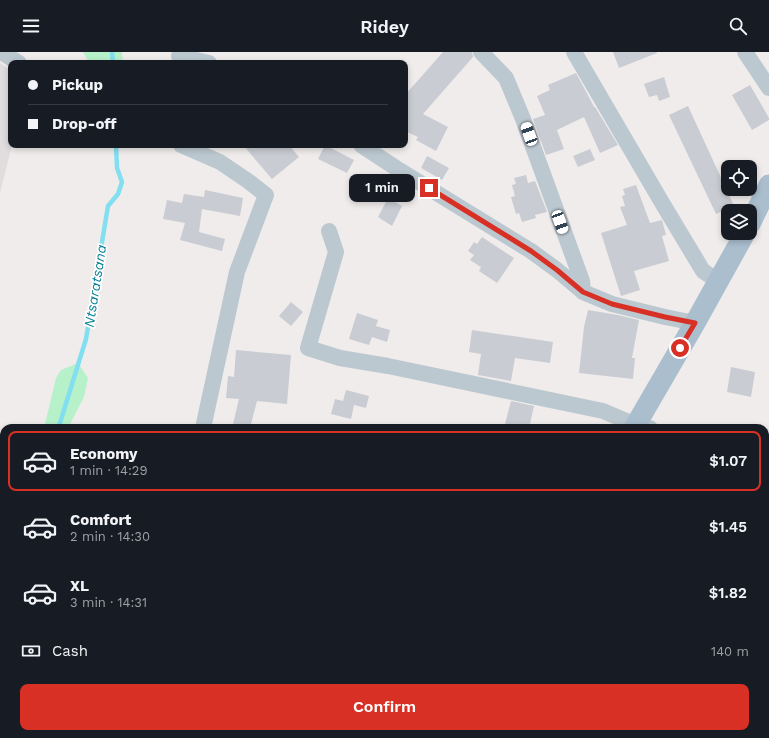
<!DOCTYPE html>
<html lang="en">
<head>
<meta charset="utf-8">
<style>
  :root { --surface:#171b24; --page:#20242c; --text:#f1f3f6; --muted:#9ea1a6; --line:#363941; --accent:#d93025 }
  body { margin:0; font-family:"Work Sans",sans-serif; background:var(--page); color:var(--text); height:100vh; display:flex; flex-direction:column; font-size:15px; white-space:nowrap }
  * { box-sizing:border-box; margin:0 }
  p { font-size:13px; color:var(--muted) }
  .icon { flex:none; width:22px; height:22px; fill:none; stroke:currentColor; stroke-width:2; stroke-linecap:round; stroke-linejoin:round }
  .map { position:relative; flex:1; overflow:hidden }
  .panel { position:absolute; left:0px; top:372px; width:769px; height:314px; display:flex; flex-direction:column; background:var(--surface); border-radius:12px 12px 0 0; box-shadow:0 2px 6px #0003 }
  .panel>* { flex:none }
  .guide { position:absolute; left:8px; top:8px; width:400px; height:88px; border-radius:8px; box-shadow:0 2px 6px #0003; display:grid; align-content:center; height:88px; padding:0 20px; background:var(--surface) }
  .fabs { position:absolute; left:721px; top:108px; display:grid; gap:8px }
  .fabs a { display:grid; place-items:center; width:36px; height:36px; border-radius:8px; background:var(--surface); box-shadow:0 2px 6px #0003; font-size:20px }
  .end { position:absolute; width:18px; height:18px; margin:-9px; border:5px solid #d93025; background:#fff; box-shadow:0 0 0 2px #fff }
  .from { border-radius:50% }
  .bubble { position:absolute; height:28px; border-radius:8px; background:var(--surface); box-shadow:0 2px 6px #0003; font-size:13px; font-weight:600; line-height:28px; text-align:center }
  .car { position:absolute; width:12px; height:24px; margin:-12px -6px; border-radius:5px; box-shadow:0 0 3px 1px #0007; background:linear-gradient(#fff 24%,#345 0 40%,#fff 0 76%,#345 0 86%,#fff 0) }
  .guide b { display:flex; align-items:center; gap:14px; height:38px; font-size:15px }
  .guide b+b { border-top:1px solid var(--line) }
  .guide i { width:10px; height:10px; background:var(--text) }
  ul { padding:7px 0 0; list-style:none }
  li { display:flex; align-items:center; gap:12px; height:60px; margin:0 8px 6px; padding:0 12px; border:2px solid transparent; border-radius:8px }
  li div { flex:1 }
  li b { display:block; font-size:15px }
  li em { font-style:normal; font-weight:600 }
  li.on { border-color:var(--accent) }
  li>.icon { width:36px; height:36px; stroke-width:1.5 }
  .pay { display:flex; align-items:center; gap:10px; height:44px; padding:0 20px; font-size:15px }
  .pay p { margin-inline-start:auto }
  .button { display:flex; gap:8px; margin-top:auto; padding:8px 20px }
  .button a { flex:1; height:46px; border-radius:8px; background:var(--accent); color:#fff; font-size:16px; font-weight:600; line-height:46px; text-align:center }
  header { display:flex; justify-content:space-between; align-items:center; height:52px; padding:0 20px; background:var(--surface); font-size:18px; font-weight:600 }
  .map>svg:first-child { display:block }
  .education { fill:#e1ddde }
  .green { fill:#b7f1ca }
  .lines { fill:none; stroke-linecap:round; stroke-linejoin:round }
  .stream { stroke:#82dff0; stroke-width:4.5 }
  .building { fill:#c9ccd2 }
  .minor { stroke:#bcc8d0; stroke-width:16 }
  .major { stroke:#aabece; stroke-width:21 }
  .route { stroke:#d93025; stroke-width:5 }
  .labels { text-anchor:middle; stroke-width:3.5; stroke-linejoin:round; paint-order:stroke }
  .water-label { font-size:14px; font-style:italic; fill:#078096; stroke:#fff }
</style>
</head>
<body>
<header><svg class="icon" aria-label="menu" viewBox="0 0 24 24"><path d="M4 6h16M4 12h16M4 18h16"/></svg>Ridey<svg class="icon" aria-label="search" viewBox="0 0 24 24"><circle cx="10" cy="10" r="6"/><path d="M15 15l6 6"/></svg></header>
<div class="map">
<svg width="769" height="686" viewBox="0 0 769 686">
  <rect width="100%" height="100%" fill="#f0ecec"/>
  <path class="education" d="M 0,11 L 11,19 L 11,93 L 12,93 L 0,141 Z"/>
  <path class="green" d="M 83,0 L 122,0 L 123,11 L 89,11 Z
    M 78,311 L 88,326 L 84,345 L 68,376 L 44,376 L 56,326 L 61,318 Z
    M 4,437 L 4,491 C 0,481 0,448 4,437 Z
    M 17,682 L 200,682 L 198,686 L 18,686 Z"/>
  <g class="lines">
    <path class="stream" d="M 112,0 L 113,11
      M 57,376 L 59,374 L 86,287 L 108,154 L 118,142 L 122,130 L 117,116 L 116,93
      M 73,686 L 73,682"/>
  </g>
  <path class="building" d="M 443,0 L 472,0 L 473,5 L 423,62 L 448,75 L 436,99 L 416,88 L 418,85 L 405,79 L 405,43 Z
    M 613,0 L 657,0 L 657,1 L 619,16 Z
    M 576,21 L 590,47 L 594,55 L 595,55 L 618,93 L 600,101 L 584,65 L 557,78 L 564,97 L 546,103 L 533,67 L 545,63 L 537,44 L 550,38 L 548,33 Z
    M 664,25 L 670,45 L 659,49 L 657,43 L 649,45 L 644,32 Z
    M 750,33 L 769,66 L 769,68 L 752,78 L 732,43 Z
    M 688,54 L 734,154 L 716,162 L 669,63 Z
    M 243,93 L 289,93 L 299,105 L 272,127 Z
    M 325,93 L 354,108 L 347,121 L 318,107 Z
    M 590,97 L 595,108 L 578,115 L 573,104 Z
    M 427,104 L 449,116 L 442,128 L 421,116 Z
    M 526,123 L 528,131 L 535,129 L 547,160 L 535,163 L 536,166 L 522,170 L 519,161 L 516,162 L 511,145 L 515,144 L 512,133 L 516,132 L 514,126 Z
    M 636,133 L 650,171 L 662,168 L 666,183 L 662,184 L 669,209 L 634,219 L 640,238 L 621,244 L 601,181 L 627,173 L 620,155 L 625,154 L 622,144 L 625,143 L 623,137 Z
    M 205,138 L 243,146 L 240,164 L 202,157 L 199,180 L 225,187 L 222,199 L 180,188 L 185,171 L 163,167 L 167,148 L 182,151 L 184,142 L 204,145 Z
    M 388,146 L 402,154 L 392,174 L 378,165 Z
    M 482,185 L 514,206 L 497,231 L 479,219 L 481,215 L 470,208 L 474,203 L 468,199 L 474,190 L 477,192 Z
    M 291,250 L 303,260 L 291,274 L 279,264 Z
    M 588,258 L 618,263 L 639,268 L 632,306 L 635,306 L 633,327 L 579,321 L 584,275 Z
    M 357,261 L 378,268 L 376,274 L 390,278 L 387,290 L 372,285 L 369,293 L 349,287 Z
    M 472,278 L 553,290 L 550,311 L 515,306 L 511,329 L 478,323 L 481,302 L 469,300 Z
    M 236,298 L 291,303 L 287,352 L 257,349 L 250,376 L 232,376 L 239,347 L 226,346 L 228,324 L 234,325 Z
    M 731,315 L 755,320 L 751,345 L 727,340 Z
    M 346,338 L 369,344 L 366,356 L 354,353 L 351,367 L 331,362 L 335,347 L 343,349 Z
    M 511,349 L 534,354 L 529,376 L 504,376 Z"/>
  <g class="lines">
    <path class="minor" d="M 1,0 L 19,11
      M 481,0 L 506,26 L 523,67 L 582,229 L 583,240
      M 574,0 L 661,149 L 703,219 L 718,229
      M 745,0 L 769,36
      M 179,4 L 209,11
      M 181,93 L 220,110 L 248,129 L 266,143 L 237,220 L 203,376
      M 361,93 L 396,116 L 531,199 L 557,218 L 583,240 L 612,252 L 665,265 L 695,271
      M 329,179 L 336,200 L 308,296 L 340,306 L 388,314 L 603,359 L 636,373 L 650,376
      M 765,588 L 769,589
      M 651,682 L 654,686
      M 560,686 L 576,682"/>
    <path class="major" d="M 750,172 L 769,133
      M 634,376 L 695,271 L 745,181
      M 459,686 L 461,682"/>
  </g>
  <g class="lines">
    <path class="route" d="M 429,136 L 531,199 L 557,218 L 583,240 L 612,252 L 665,265 L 695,271 L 680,296"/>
  </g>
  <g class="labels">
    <g class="water-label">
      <text transform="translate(95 234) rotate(-81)" y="5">Ntsaratsana</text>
    </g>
  </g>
</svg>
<div class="fabs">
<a><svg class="icon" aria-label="locate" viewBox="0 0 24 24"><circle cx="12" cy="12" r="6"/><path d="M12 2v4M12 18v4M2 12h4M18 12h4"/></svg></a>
<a><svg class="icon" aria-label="layers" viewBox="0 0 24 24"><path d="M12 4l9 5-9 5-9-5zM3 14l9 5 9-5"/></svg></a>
</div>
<i class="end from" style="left:680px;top:296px"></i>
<i class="end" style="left:429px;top:136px"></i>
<div class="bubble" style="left:349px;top:122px;width:66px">1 min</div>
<i class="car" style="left:529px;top:82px;rotate:340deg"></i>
<i class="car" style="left:560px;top:170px;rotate:160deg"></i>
<div class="guide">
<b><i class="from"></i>Pickup</b>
<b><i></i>Drop-off</b>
</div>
<section class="panel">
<ul>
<li class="on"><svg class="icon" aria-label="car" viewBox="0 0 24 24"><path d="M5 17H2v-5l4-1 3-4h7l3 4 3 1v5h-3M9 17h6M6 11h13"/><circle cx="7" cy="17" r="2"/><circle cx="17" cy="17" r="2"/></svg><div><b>Economy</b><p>1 min · 14:29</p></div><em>$1.07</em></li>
<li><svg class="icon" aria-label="car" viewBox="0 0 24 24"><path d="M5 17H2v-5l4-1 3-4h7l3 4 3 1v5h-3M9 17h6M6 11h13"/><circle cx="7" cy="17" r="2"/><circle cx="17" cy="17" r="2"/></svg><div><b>Comfort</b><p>2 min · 14:30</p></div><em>$1.45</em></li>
<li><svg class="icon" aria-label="car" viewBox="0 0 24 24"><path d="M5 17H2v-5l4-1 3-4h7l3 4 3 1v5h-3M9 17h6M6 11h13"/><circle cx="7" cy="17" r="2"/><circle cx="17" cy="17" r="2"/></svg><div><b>XL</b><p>3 min · 14:31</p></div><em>$1.82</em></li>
</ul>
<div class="pay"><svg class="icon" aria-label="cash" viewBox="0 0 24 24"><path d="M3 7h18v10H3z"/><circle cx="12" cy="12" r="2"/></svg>Cash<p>140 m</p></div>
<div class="button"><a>Confirm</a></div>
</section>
</div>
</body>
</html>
